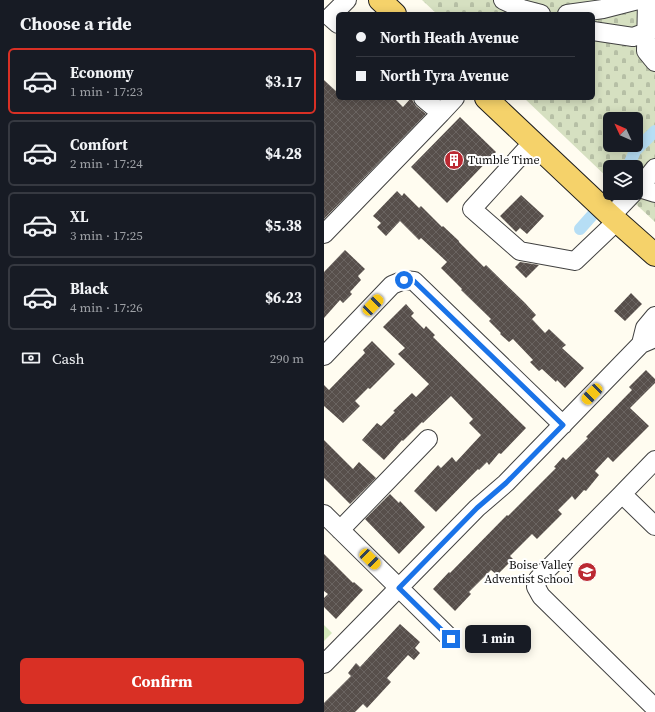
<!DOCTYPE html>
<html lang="en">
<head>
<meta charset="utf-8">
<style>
  :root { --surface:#171b24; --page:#242831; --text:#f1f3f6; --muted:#9ea1a6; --line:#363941; --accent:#d93025 }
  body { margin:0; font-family:"Source Serif 4",serif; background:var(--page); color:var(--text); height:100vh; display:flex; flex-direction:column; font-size:15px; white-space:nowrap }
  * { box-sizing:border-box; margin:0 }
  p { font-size:13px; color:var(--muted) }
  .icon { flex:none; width:22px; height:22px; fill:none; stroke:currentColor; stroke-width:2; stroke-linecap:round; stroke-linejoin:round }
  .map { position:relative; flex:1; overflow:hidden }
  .details { display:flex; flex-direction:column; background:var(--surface); width:324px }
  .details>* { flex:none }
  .hud { position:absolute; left:12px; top:12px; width:259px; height:88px; border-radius:6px; box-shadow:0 2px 10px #0003; display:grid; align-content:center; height:88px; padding:0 20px; background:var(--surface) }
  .needle { width:26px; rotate:314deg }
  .tools { position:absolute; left:279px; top:112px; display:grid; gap:8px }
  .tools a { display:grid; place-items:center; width:40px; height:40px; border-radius:6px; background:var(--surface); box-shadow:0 2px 10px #0003; font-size:20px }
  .end { position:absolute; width:18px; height:18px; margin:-9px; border:5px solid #1a73e8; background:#fff; box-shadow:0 0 0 2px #fff }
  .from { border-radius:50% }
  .bubble { position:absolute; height:28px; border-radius:6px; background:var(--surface); box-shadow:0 2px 10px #0003; font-size:13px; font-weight:700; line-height:28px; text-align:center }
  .car { position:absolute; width:12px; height:24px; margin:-12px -6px; border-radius:5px; box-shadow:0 0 3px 1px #0007; background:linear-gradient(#f5c518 24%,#345 0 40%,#f5c518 0 76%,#345 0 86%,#f5c518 0) }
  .hud b { display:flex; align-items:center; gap:14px; height:38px; font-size:15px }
  .hud b+b { border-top:1px solid var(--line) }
  .hud i { width:10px; height:10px; background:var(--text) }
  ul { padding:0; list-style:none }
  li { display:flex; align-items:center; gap:12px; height:66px; margin:0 8px 6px; padding:0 12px; border:2px solid var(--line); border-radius:6px }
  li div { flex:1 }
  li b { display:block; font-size:15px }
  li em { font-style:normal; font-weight:700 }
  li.active { border-color:var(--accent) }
  li>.icon { width:36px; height:36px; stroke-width:1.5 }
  h2 { padding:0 20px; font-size:18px; line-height:48px }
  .pay { display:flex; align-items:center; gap:10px; height:44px; padding:0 20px; font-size:15px }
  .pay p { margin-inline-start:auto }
  .action { display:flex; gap:8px; margin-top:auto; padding:8px 20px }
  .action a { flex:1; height:46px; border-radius:6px; background:var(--accent); color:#fff; font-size:16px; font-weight:700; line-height:46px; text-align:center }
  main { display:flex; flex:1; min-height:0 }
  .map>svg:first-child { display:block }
  .cemetery { fill:url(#cemetery-stones); fill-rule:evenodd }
  .park { fill:url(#park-tufts) }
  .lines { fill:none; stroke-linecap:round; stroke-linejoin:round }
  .canal { stroke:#b6def5; stroke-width:12 }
  .building { fill:url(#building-cross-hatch) }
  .minor-casing { stroke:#414141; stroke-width:20 }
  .major-casing { stroke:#1f1f1f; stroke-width:24 }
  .minor { stroke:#fff; stroke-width:18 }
  .major { stroke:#f5d26a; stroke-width:22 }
  .route { stroke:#1a73e8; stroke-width:5 }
  .labels { text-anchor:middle; stroke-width:4; stroke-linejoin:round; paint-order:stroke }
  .poi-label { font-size:12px; fill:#0e0e0e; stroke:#fff; text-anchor:start }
</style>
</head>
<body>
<main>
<section class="details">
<h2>Choose a ride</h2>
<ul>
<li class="active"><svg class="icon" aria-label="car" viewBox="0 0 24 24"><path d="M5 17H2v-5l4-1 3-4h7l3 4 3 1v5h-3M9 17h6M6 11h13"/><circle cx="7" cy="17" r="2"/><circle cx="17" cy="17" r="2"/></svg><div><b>Economy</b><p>1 min · 17:23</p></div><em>$3.17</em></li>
<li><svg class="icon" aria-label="car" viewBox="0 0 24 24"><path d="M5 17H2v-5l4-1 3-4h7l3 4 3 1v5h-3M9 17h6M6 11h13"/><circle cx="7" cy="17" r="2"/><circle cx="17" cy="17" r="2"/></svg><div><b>Comfort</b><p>2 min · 17:24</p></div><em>$4.28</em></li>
<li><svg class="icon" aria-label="car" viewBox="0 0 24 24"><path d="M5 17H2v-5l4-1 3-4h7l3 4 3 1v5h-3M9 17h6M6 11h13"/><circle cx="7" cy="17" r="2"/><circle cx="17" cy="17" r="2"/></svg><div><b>XL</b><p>3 min · 17:25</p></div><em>$5.38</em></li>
<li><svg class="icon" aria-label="car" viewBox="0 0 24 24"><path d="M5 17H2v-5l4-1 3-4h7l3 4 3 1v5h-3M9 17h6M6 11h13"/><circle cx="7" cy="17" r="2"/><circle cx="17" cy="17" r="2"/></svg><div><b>Black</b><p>4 min · 17:26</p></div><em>$6.23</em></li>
</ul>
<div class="pay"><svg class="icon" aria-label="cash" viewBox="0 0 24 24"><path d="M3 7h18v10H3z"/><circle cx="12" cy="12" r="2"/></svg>Cash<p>290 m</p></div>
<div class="action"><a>Confirm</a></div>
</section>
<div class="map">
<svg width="331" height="712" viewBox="0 0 331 712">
  <defs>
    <pattern id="cemetery-stones" width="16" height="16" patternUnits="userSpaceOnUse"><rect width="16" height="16" fill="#d6e0c1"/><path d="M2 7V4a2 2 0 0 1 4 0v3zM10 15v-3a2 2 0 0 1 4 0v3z" fill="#b6bfa5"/></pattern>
    <pattern id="park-tufts" width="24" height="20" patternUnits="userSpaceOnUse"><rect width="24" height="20" fill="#d3e8ba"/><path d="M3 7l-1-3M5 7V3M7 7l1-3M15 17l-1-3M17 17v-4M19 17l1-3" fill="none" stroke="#b4c69f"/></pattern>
    <pattern id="building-cross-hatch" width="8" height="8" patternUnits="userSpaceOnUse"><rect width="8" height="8" fill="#574f4b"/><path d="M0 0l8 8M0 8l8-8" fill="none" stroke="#6a6461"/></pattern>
  </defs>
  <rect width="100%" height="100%" fill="#fffcf0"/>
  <path class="cemetery" d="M 98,0 L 331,0 L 331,222 L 300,193 L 312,193 L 312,167 L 286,167 L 286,180 L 200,98 L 269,98 L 269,14 L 113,14 ZM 286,119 L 312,119 L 312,145 L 286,145 Z"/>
  <path class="park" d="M 0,625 L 8,633 L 0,641 Z"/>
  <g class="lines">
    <path class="canal" d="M 304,167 L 311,151 L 331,131
      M 256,229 L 288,193"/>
  </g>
  <path class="building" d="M 0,80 L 14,93 L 14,98 L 70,98 L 79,107 L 87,98 L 92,106 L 102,114 L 0,219 Z
    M 136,117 L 172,152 L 123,203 L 87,167 Z
    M 73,191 L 78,196 L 80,193 L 95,208 L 97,206 L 118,227 L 119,226 L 135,241 L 135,242 L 160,267 L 162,265 L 201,303 L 212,315 L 208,319 L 221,333 L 225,329 L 242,345 L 238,348 L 260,368 L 241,388 L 233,380 L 232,382 L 218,369 L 215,371 L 206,362 L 209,360 L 189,339 L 185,342 L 176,334 L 177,333 L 165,321 L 167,319 L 137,290 L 138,289 L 117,268 L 123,262 L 97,238 L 95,240 L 76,221 L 62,236 L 53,227 L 57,223 L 49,216 Z
    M 197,195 L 220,216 L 203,234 L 196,228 L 192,232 L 176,216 Z
    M 21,250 L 41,269 L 34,276 L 37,280 L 26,292 L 28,294 L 19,303 L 16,300 L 0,318 L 0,272 Z
    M 196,262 L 215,265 L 202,278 L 191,267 Z
    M 307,293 L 318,304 L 301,321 L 290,311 Z
    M 82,304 L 90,313 L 87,316 L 100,329 L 102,326 L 111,335 L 109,337 L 202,428 L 177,454 L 175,453 L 165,465 L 163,462 L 155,470 L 154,469 L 112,512 L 90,491 L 114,465 L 117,468 L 128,457 L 132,462 L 157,435 L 145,423 L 149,419 L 127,396 L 99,423 L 98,422 L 79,441 L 78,440 L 60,460 L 38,440 L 53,423 L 57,426 L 71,412 L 69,411 L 88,393 L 92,397 L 105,384 L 74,354 L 81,348 L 59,327 Z
    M 48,341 L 71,364 L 46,389 L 44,388 L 31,401 L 36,406 L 19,423 L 0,406 L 0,385 L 5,390 L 41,353 L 39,350 Z
    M 322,370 L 331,379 L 331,383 L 306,408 L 325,426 L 289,462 L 284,457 L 271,471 L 275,475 L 262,491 L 260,490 L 251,500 L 248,496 L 234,510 L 238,514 L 213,539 L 208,534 L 186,556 L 189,559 L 173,575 L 167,570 L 145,592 L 147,594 L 131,611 L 109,589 L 125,572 L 126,573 L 183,515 L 184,516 L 232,468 L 230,467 L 239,457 L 242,460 L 264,438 L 262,437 L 308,390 L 305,387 Z
    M 0,440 L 29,469 L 35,462 L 52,478 L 26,504 L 0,478 Z
    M 66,494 L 75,503 L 76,501 L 101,527 L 75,554 L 41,519 Z
    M 0,554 L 29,583 L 30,582 L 39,590 L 12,619 L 0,607 L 0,598 L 4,594 L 0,591 Z
    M 76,624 L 96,642 L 91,648 L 96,653 L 90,660 L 84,655 L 63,678 L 67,682 L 43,708 L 39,704 L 31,712 L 0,712 L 0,703 L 27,676 L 24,673 L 32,663 L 36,667 Z"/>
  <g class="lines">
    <defs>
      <path id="minor" d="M 179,0 L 198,9 L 217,14
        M 323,0 L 322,51 L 331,62
        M 243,14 L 279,9 L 314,0
        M 14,24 L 6,17 L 23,0
        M 269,31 L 309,37 L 331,29
        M 99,98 L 117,113 L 131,98
        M 209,142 L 148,209 L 196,251 L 251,261 L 293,221
        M 315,188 L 331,168
        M 312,190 L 315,188 L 331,193
        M 287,216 L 309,193
        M 0,234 L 117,113
        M 331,316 L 321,328 L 317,344 L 331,338
        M 0,356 L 68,285 L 80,280 L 90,281 L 239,425
        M 331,460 L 298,494 L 331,526
        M 298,494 L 214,579 L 212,587 L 217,596 L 331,708
        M 0,514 L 127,639
        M 16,530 L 104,439
        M 0,664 L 153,508 L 182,483 L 317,344"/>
      <path id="major" d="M 56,0 L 71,14
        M 162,98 L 287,216 L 331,255"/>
    </defs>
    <use href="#minor" class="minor-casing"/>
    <use href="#major" class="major-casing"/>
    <use href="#minor" class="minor"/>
    <use href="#major" class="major"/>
  </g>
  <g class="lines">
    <path class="route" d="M 80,280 L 90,281 L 239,425 L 182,483 L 153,508 L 75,588 L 127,639"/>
  </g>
  <defs>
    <symbol id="building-disc" viewBox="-11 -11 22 22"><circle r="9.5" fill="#bb2932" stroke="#fff"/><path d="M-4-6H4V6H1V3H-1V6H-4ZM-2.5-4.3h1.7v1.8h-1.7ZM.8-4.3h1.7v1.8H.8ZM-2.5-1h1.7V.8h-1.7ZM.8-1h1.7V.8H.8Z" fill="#fff"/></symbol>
    <symbol id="school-disc" viewBox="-11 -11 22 22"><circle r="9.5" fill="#bb2932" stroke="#fff"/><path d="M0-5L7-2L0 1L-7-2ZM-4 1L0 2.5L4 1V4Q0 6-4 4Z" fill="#fff"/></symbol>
  </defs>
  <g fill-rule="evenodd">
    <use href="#building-disc" x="119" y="149" width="22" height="22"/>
    <use href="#school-disc" x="252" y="561" width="22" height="22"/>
  </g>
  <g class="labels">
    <g class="poi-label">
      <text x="144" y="164">Tumble Time</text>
      <text x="249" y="569" text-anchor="end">Boise Valley<tspan x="249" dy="14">Adventist School</tspan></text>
    </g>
  </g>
</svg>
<div class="tools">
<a><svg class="needle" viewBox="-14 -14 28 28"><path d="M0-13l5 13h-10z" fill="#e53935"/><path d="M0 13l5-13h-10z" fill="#9ea1a6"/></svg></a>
<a><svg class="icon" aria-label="layers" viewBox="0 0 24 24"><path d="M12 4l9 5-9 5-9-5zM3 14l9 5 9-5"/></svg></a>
</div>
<i class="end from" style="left:80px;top:280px"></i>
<i class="end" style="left:127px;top:639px"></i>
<div class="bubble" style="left:141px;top:625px;width:66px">1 min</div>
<i class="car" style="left:49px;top:305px;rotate:44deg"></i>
<i class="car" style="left:268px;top:394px;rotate:224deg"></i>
<i class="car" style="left:46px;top:559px;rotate:134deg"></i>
<div class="hud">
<b><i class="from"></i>North Heath Avenue</b>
<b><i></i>North Tyra Avenue</b>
</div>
</div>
</main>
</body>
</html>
